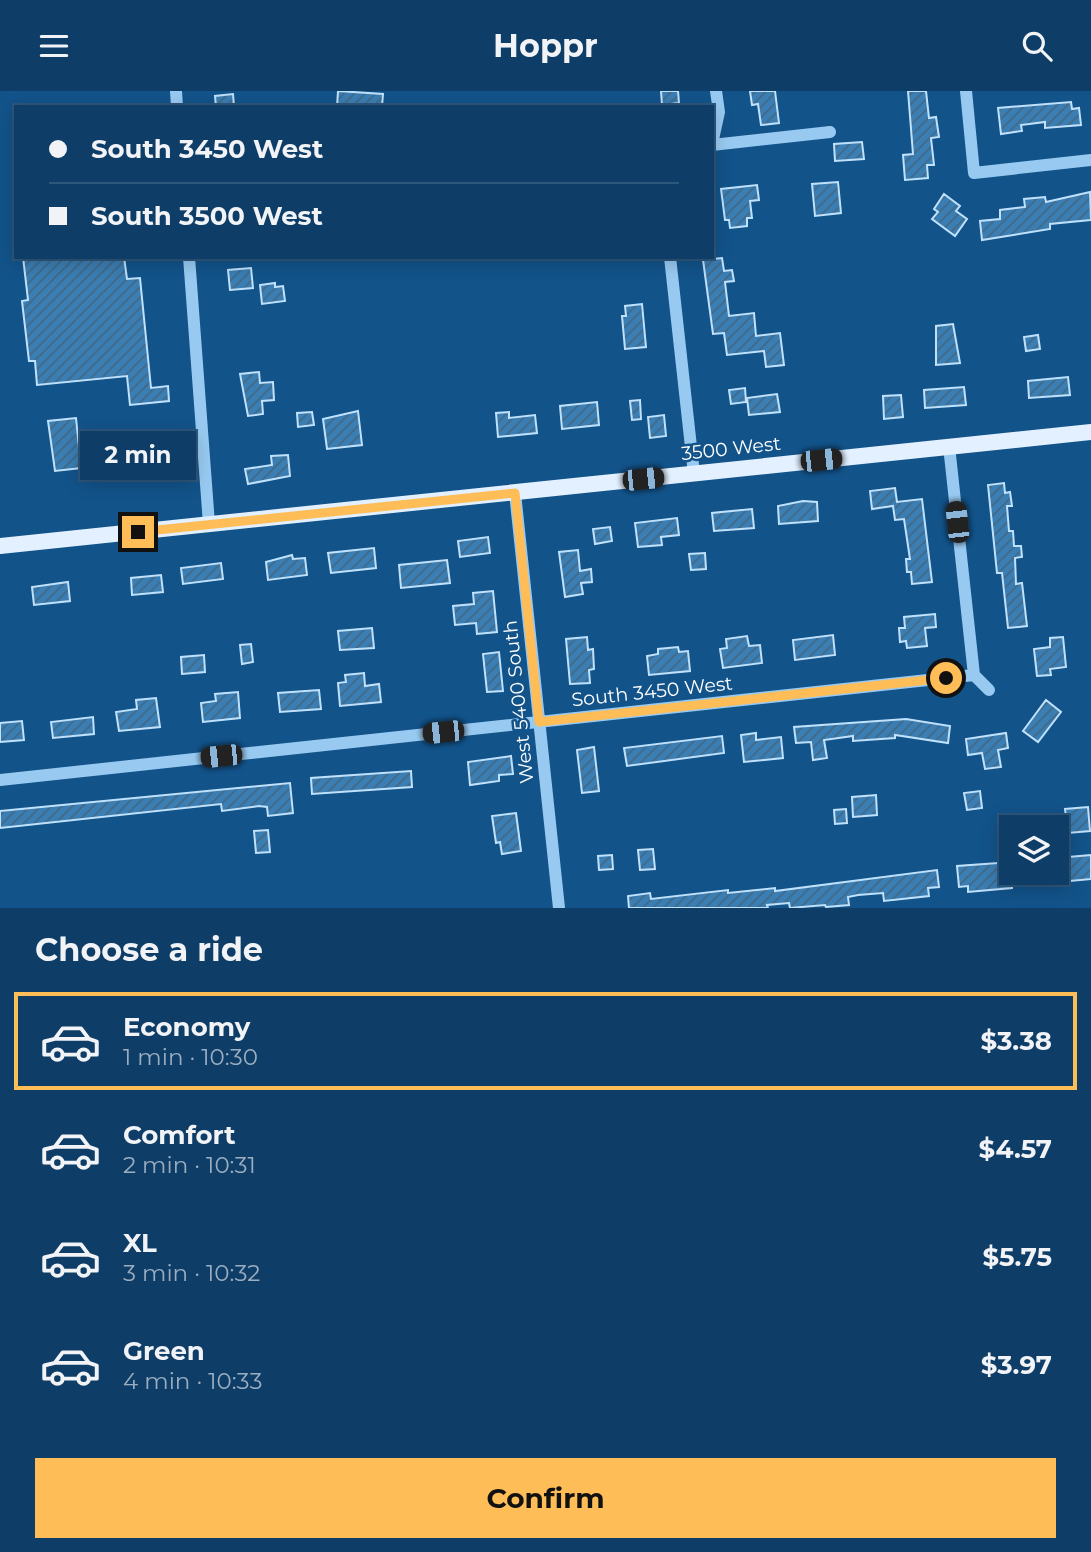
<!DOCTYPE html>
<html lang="en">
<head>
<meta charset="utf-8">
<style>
  :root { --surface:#0e3e68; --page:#1c4971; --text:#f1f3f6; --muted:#9baec0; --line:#2e577c; --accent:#ffbd58 }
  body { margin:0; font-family:Montserrat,sans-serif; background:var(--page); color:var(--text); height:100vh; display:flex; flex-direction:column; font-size:26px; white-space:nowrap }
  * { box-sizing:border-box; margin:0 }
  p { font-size:23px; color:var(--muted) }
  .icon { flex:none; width:38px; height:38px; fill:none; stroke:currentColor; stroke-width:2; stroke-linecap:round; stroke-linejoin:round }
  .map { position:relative; height:817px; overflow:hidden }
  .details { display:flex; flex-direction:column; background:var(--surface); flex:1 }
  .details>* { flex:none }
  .top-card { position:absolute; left:14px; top:14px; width:700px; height:154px; border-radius:0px; box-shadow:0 4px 18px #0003,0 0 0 2px var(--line); display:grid; align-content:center; height:154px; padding:0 35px; background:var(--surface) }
  .tools { position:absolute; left:999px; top:724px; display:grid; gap:14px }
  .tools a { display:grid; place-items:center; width:70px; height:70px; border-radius:0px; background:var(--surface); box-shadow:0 4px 18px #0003,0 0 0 2px var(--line); font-size:35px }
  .end { position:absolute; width:32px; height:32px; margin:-16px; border:9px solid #ffbd58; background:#111; box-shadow:0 0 0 4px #111 }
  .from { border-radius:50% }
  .bubble { position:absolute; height:49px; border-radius:0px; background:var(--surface); box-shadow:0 4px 18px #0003,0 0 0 2px var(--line); font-size:23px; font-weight:700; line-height:49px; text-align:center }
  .car { position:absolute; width:21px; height:42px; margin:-21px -10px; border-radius:9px; box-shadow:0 0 5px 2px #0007; background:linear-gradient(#222 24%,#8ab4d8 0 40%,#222 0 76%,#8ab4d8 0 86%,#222 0) }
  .top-card b { display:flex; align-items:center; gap:24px; height:66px; font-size:26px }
  .top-card b+b { border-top:2px solid var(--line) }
  .top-card i { width:18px; height:18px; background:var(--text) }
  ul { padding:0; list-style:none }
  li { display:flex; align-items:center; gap:21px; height:98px; margin:0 14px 10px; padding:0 21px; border:4px solid transparent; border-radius:0px }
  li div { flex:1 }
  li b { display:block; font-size:26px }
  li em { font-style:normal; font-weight:700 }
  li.selected { border-color:var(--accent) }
  li>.icon { width:63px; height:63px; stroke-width:1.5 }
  h2 { padding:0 35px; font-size:32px; line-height:84px }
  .button { display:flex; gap:14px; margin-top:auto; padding:14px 35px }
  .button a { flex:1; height:80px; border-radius:0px; background:var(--accent); color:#111; font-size:28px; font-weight:700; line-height:80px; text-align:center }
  header { display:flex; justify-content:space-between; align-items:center; height:91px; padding:0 35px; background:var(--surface); font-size:32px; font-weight:700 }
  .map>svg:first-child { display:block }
  .building { fill:url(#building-hatch); stroke:#bfe1fc; stroke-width:2 }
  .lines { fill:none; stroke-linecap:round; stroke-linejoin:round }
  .minor { stroke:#98caf1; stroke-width:12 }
  .major { stroke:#e2f0ff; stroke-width:16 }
  .route { stroke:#ffbd58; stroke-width:9 }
  .labels { text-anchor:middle; stroke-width:5; stroke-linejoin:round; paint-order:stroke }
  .street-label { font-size:19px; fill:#fff; stroke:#12538a }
</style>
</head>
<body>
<header><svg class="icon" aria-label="menu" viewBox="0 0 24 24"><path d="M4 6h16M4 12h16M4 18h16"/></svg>Hoppr<svg class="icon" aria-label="search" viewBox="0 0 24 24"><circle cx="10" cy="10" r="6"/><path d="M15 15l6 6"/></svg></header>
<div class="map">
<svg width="1091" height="817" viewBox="0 0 1091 817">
  <defs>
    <pattern id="building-hatch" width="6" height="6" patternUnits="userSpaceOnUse" patternTransform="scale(1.75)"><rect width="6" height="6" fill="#3a7eb4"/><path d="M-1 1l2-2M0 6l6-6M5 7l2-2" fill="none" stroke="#426885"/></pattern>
  </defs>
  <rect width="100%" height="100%" fill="#12538a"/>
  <path class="building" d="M 338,0 L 383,3 L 382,16 L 337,16 Z
    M 661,0 L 678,0 L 679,12 L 662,14 Z
    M 750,0 L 775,0 L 779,32 L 761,34 L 758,13 L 752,14 Z
    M 908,0 L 926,0 L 929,27 L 936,26 L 939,46 L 931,47 L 934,74 L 927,74 L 928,87 L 905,89 L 903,64 L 913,63 Z
    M 233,3 L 234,16 L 216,16 L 215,5 Z
    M 1071,11 L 1072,18 L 1079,17 L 1081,34 L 1045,37 L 1045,31 L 1021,34 L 1022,40 L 1001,43 L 998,17 Z
    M 862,51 L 864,68 L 835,70 L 834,53 Z
    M 838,91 L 841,122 L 815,125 L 812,93 Z
    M 757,94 L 759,109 L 750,110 L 752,127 L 747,127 L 747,135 L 730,137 L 729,129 L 725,129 L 721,98 Z
    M 1090,101 L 1091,129 L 1050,133 L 1050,138 L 982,149 L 980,130 L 1000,128 L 1000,119 L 1025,116 L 1024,108 L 1045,106 L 1046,111 Z
    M 944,103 L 960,115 L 956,120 L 967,128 L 955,145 L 932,128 L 938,121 L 934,118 Z
    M 23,166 L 124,166 L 127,188 L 140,187 L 151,297 L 168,295 L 169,310 L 130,314 L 127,285 L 37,294 L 35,270 L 29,270 L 22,210 L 28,209 Z
    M 722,167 L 724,180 L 732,179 L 734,190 L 725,191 L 729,225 L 754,222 L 756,245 L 780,242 L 784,274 L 766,276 L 764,260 L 727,264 L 724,242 L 713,243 L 703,169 Z
    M 251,177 L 253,197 L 230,199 L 228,179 Z
    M 275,192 L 275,196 L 283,195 L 285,210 L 262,213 L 260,194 Z
    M 642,213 L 646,256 L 625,258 L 622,225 L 626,225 L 625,215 Z
    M 953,233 L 960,272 L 936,274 L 936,235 Z
    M 1038,244 L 1040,258 L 1026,260 L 1024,246 Z
    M 259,281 L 260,292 L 273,291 L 274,309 L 262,310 L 263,323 L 248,325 L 240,283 Z
    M 1068,286 L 1070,304 L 1029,307 L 1028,290 Z
    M 964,296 L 966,314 L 925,317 L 924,299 Z
    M 745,297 L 746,311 L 731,313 L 729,299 Z
    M 777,303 L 780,321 L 749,324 L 747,307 Z
    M 901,304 L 903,326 L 884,328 L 883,305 Z
    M 640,309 L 641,328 L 632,329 L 630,310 Z
    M 597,311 L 599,334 L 562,338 L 560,315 Z
    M 358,320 L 362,354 L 327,358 L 323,328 Z
    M 312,321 L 314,334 L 298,336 L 297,322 Z
    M 509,321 L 509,327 L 535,324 L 537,342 L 498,346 L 496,322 Z
    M 664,324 L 666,345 L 650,347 L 648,326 Z
    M 76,327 L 81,377 L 55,380 L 48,330 Z
    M 141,344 L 145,378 L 109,382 L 105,348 Z
    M 288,364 L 290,385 L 248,393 L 245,378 L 272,374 L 271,365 Z
    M 1004,392 L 1005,402 L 1010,401 L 1012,415 L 1007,415 L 1009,440 L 1013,440 L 1014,455 L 1021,455 L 1022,466 L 1015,467 L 1016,493 L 1022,492 L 1027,535 L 1008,537 L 1002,482 L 997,482 L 988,394 Z
    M 895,397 L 897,411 L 922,408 L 932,491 L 912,493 L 911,481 L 907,481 L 906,468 L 910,468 L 904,428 L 895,429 L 893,415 L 872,418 L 870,400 Z
    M 803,410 L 817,411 L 818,430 L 779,433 L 778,415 Z
    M 752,418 L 754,437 L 714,440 L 712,422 Z
    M 677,427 L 679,444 L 661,446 L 662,454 L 638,456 L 635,432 Z
    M 610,436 L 612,450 L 595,453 L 593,438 Z
    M 488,446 L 490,462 L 460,466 L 458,450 Z
    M 374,457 L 376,477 L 331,482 L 328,462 Z
    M 578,459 L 580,480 L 591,478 L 592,491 L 581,492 L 583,503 L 565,506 L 559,461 Z
    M 705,462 L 706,478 L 691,479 L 689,463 Z
    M 292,464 L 293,468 L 305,467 L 307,484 L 268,489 L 266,471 Z
    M 447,469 L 450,492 L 401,497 L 399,474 Z
    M 221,472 L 223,488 L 183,493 L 181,477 Z
    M 161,484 L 163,501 L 132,504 L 131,487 Z
    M 68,491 L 70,510 L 34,514 L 32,496 Z
    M 493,500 L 497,541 L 477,543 L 476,532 L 455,534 L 453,515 L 474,513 L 473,502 Z
    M 935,523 L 936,536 L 925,537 L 927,555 L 907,557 L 906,550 L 900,551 L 899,537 L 905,537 L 904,526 Z
    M 372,537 L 374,557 L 340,559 L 338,540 Z
    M 833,544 L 835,564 L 795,569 L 793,549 Z
    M 747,545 L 749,555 L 760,554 L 762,572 L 723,577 L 720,558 L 727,557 L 726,548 Z
    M 587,546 L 588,559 L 593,558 L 594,578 L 589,579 L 590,592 L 570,593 L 566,548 Z
    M 1063,546 L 1066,576 L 1050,578 L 1051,584 L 1037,585 L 1034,558 L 1050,556 L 1050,547 Z
    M 251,553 L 253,571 L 242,573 L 240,554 Z
    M 678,556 L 679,561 L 688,560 L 690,580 L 649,584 L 647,565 L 658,563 L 658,558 Z
    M 499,561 L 503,600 L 487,601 L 483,563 Z
    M 204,564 L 205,581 L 182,583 L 181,566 Z
    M 364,582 L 365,595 L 379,593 L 381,611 L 340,615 L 338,592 L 346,591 L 345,584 Z
    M 319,599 L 321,618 L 280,621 L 278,602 Z
    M 238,601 L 240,627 L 203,631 L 201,612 L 216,610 L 215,603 Z
    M 156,607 L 160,636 L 119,640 L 116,621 L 137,618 L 136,609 Z
    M 1046,609 L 1061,621 L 1038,651 L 1023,640 Z
    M 93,626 L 94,643 L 53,647 L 51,631 Z
    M 906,628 L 950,635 L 948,652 L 895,644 L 895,647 L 853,650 L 853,645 L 824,649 L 827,667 L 813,669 L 811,651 L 796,652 L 794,636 Z
    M 22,630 L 24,649 L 0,651 L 0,632 Z
    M 756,642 L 756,649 L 781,646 L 783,667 L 744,671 L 741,644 Z
    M 1006,642 L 1008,657 L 998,659 L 1001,676 L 985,678 L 982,662 L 968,664 L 966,648 Z
    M 722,645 L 724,662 L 627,675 L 624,657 Z
    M 594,656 L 599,700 L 582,702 L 577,659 Z
    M 511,665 L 513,683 L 499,684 L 499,690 L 470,694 L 468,671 Z
    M 411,680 L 412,696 L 312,703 L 311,687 Z
    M 290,692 L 293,722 L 268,725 L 267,716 L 259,715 L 222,720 L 221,713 L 0,737 L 0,720 Z
    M 980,700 L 982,717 L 967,719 L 964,702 Z
    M 876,704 L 877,724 L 853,726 L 852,706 Z
    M 1088,716 L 1090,740 L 1068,742 L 1065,718 Z
    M 846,718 L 847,732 L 835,733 L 834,719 Z
    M 516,722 L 521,760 L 502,763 L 500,751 L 496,752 L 492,725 Z
    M 268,739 L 270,761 L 256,762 L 254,740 Z
    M 653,758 L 655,778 L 640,779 L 638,759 Z
    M 612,764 L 613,778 L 599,779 L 598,765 Z
    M 1091,764 L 1091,788 L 1049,792 L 1048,782 L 1057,782 L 1057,767 Z
    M 1012,771 L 1012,797 L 968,801 L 968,795 L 959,796 L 957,775 Z
    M 937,779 L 939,796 L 928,797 L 929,805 L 884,810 L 883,802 L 858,804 L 848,806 L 849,814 L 826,816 L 825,814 L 790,817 L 789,812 L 767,814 L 768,817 L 629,817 L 628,805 L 650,802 L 651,808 L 728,799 L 728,802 L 775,797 L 775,800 Z"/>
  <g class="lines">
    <path class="minor" d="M 176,0 L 177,16
      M 966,0 L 974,82 L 1091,69
      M 712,53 L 719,21 L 716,0
      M 712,54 L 830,41
      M 189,166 L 209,433
      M 670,166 L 694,383
      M 949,355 L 974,584
      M 515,402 L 559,817
      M 974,584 L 989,599
      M 0,689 L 974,584"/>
    <path class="major" d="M 0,455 L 1091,341"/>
  </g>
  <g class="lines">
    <path class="route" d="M 138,441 L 515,402 L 539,631 L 946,587"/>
  </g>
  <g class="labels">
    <g class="street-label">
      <text transform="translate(731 357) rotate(-6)" y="7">3500 West</text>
      <text transform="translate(652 600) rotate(-6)" y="7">South 3450 West</text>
      <text transform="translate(518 611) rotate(-96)" y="7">West 5400 South</text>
    </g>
  </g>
</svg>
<div class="tools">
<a><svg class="icon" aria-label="layers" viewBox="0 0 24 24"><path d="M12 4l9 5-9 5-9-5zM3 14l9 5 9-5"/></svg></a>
</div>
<i class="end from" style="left:946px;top:587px"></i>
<i class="end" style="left:138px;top:441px"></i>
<div class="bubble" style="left:80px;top:340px;width:116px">2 min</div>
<i class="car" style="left:821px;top:369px;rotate:84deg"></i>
<i class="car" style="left:643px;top:388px;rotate:84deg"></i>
<i class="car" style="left:957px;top:431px;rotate:354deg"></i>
<i class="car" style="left:443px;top:641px;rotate:264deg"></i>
<i class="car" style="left:221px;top:665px;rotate:264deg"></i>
<div class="top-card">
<b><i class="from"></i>South 3450 West</b>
<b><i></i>South 3500 West</b>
</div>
</div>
<section class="details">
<h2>Choose a ride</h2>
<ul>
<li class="selected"><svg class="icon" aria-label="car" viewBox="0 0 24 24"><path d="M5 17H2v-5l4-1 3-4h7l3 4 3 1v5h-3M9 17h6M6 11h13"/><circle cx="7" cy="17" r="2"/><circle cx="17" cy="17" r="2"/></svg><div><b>Economy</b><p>1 min · 10:30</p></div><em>$3.38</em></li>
<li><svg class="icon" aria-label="car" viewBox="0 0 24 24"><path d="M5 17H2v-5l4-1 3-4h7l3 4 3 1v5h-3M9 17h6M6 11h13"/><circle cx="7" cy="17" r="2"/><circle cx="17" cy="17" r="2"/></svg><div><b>Comfort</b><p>2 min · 10:31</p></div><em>$4.57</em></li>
<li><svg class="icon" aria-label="car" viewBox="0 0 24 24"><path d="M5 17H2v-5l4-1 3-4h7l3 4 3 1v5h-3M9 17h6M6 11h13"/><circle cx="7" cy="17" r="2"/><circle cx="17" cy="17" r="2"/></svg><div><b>XL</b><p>3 min · 10:32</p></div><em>$5.75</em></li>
<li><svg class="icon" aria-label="car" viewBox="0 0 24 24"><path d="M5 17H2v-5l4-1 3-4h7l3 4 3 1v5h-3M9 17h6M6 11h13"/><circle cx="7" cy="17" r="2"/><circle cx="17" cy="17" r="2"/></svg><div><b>Green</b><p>4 min · 10:33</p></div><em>$3.97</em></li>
</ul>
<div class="button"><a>Confirm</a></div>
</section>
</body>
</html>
